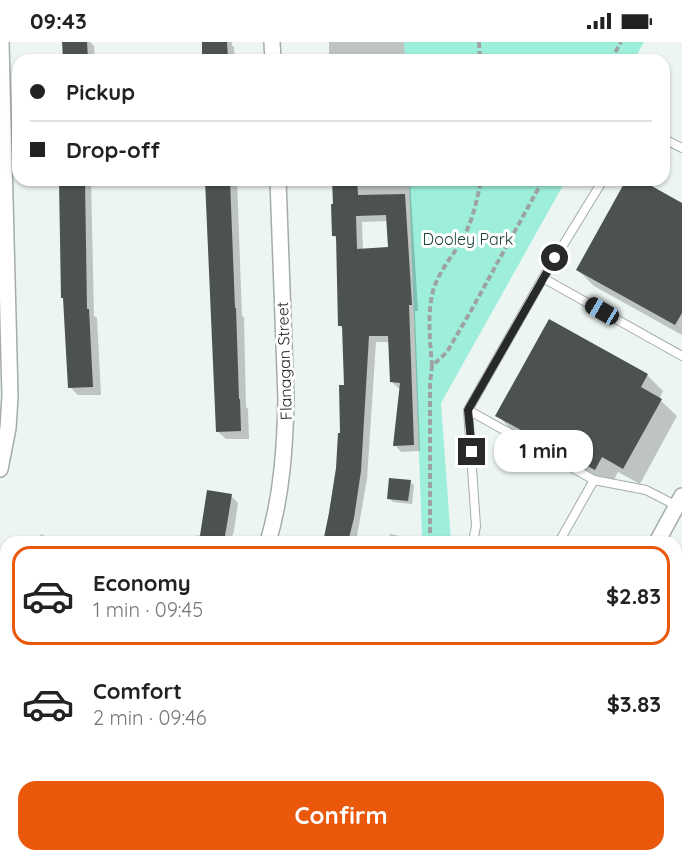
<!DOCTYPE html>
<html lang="en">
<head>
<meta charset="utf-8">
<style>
  :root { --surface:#fff; --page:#f6f6f6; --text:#222; --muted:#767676; --line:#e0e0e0; --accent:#ea580c }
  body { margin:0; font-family:Quicksand,sans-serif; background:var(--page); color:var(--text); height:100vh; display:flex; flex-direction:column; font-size:22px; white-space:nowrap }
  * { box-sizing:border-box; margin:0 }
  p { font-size:20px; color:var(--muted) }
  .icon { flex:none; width:33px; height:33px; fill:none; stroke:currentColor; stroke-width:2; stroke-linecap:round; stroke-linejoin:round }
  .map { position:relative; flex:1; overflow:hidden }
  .panel { position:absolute; left:0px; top:494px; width:682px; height:326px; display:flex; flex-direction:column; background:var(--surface); border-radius:18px 18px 0 0; box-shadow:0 2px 4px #0004 }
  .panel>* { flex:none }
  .banner { position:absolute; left:12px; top:12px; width:658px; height:132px; border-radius:18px; box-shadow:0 2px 4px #0004; display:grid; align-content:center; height:132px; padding:0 18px; background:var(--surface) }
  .end { position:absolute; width:27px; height:27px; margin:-14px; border:8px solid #272a29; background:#fff; box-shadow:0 0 0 3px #fff }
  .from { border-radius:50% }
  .bubble { position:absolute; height:42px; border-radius:18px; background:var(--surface); box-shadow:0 2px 4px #0004; font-size:20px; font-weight:700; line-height:42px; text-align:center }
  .car { position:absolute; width:18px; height:36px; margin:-18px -9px; border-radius:8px; box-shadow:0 0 4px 2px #0007; background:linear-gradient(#222 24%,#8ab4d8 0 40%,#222 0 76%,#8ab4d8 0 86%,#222 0) }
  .banner b { display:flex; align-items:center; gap:21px; height:57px; font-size:22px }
  .banner b+b { border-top:2px solid var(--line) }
  .banner i { width:15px; height:15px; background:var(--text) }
  ul { padding:10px 0 0; list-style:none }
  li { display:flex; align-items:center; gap:18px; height:99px; margin:0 12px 9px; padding:0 6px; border:3px solid transparent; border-radius:18px }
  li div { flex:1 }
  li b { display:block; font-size:22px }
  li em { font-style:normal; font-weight:700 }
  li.active { border-color:var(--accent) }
  li>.icon { width:54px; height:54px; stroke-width:1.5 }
  .cta { display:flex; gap:12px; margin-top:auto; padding:12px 18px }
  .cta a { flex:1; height:69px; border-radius:18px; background:var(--accent); color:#fff; font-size:24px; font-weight:700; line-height:69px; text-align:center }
  .status { display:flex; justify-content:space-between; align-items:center; height:42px; padding:0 30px; background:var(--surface); direction:ltr }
  .status svg { height:16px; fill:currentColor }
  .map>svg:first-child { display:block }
  .park { fill:#9defdc }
  .shadow { fill:#0003; fill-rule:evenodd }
  .building { fill:#4b5250; fill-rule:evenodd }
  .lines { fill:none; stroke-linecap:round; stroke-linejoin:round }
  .lane-casing { stroke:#a4aca9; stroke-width:10 }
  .street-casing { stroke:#a4aca9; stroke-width:18 }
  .path { stroke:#9da3a2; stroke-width:4; stroke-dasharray:6 3; stroke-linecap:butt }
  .lane { stroke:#fff; stroke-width:8 }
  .street { stroke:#fff; stroke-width:15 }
  .route { stroke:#272a29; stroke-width:8 }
  .labels { text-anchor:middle; stroke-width:6; stroke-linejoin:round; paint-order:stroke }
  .park-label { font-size:16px; fill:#1e463d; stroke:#fff }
  .street-label { font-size:16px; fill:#272a29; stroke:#fff }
</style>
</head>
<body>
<div class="status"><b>09:43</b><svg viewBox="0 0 49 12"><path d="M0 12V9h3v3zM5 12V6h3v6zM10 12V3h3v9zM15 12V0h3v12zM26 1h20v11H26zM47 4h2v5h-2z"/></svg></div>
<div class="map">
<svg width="682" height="818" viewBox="0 0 682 818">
  <rect width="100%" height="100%" fill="#edf5f3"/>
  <path class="park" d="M 404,0 L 644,0 L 634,18 L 405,18 Z
    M 409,138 L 566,138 L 441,361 L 451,499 L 419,499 L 422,494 Z
    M 243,813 L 377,813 L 374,818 L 241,818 Z"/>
  <path class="shadow" d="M 63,0 L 90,0 L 94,4 L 95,18 L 64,18 Z
    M 203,0 L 232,0 L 232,4 L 234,5 L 235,18 L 204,18 Z
    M 329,0 L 404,0 L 405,18 L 329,18 Z
    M 60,138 L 91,138 L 94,274 L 97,276 L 101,353 L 78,353 L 70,345 Z
    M 206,138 L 237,138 L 242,274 L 244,275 L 246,365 L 248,367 L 249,397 L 226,397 L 217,389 Z
    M 333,138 L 410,138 L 418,269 L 415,269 L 420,409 L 401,410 L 395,403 L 401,346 L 398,346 L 391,339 L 389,300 L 376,300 L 367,437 L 356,500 L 324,500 L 342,393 L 346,344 L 344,288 L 339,283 L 338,198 L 333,193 L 334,163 ZM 388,179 L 389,207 L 363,208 L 362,180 Z
    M 628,138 L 638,138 L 682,162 L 682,293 L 594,244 L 578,228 Z
    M 647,333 L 663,349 L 659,357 L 677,374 L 640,442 L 618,430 L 611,443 L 513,389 L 497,373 Z
    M 410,440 L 414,443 L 412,462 L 393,460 L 389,456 Z
    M 231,454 L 238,461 L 234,489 L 230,500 L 195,500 L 197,493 L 201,494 Z
    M 41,492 L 55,500 L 37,500 Z
    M 390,492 L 409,496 L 413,500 L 389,500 Z
    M 6,562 L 6,630 L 0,641 L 0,573 Z
    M 682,619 L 682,818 L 617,818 L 611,813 L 676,813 L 676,629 Z
    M 0,708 L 6,712 L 6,722 L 0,730 Z
    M 57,813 L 67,813 L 65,817 Z
    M 168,813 L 249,813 L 246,818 L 165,818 Z"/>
  <path class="building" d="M 62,0 L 87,0 L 88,18 L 63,18 Z
    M 202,0 L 227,0 L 228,18 L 202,18 Z
    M 59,138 L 85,138 L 87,267 L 89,267 L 93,345 L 68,346 L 63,256 L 61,256 Z
    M 205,138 L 230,138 L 235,266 L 236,266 L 239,357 L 240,357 L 241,389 L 216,390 Z
    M 332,138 L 357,138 L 358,153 L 405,152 L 411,247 L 412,263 L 409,263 L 414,403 L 393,404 L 400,341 L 390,340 L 388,294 L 369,294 L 361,429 L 354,476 L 348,500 L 323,500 L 329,471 L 336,426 L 338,391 L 340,391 L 339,343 L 344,343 L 342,284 L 338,284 L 336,194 L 332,194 L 331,162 L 333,162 ZM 386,173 L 388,205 L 357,207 L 356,174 Z
    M 626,138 L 641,138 L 682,161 L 682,271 L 675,283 L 576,228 Z
    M 549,277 L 648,332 L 641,345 L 662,357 L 623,427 L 602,415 L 595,428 L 495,374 Z
    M 389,436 L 411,438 L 408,459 L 387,457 Z
    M 207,448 L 232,452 L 224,500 L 199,500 Z"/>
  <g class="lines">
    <defs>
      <path id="lane" d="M 664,97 L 682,106
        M 603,138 L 543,236 L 682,314
        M 468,368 L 543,236
        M 473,500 L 476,484 L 468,368 L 594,438 L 646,448 L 677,464
        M 559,500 L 594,438
        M 595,813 L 603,818"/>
      <path id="street" d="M 272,0 L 273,18
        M 0,427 L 8,386 L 10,354 L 1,0
        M 268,500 C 282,453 285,405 286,357 L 278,138
        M 657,500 L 682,454
        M 105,818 L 108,813"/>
    </defs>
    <use href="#lane" class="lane-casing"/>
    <use href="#street" class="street-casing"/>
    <path class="path" d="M 479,0 L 480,18
      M 611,18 L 621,0
      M 432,324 C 430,300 427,273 433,249 C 438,231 451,216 461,200 C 472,181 477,159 481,138
      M 430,500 L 430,341 L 432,324 L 447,310 L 472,267 L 543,138
      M 258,818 L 261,813
      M 353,818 L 356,813"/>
    <use href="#lane" class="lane"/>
    <use href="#street" class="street"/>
  </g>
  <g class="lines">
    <path class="route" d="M 472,410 L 468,368 L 555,216"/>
  </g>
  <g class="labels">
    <g class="park-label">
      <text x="468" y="203">Dooley Park</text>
    </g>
    <g class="street-label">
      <text transform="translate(284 319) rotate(-92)" y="6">Flanagan Street</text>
    </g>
  </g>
</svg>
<i class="end from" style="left:555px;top:216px"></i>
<i class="end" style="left:472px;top:410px"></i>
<div class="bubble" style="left:494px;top:388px;width:99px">1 min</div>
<i class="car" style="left:602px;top:269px;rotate:300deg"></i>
<div class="banner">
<b><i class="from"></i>Pickup</b>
<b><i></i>Drop-off</b>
</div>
<section class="panel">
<ul>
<li class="active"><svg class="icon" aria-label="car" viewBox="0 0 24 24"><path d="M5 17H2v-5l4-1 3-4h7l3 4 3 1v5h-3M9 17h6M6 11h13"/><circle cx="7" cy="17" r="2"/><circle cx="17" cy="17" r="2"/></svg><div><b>Economy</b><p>1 min · 09:45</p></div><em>$2.83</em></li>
<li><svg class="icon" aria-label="car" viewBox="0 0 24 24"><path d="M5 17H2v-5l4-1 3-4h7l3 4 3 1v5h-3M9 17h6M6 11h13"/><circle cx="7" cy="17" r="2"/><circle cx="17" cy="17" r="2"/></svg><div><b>Comfort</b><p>2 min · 09:46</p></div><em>$3.83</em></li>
</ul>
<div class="cta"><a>Confirm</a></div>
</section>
</div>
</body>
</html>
